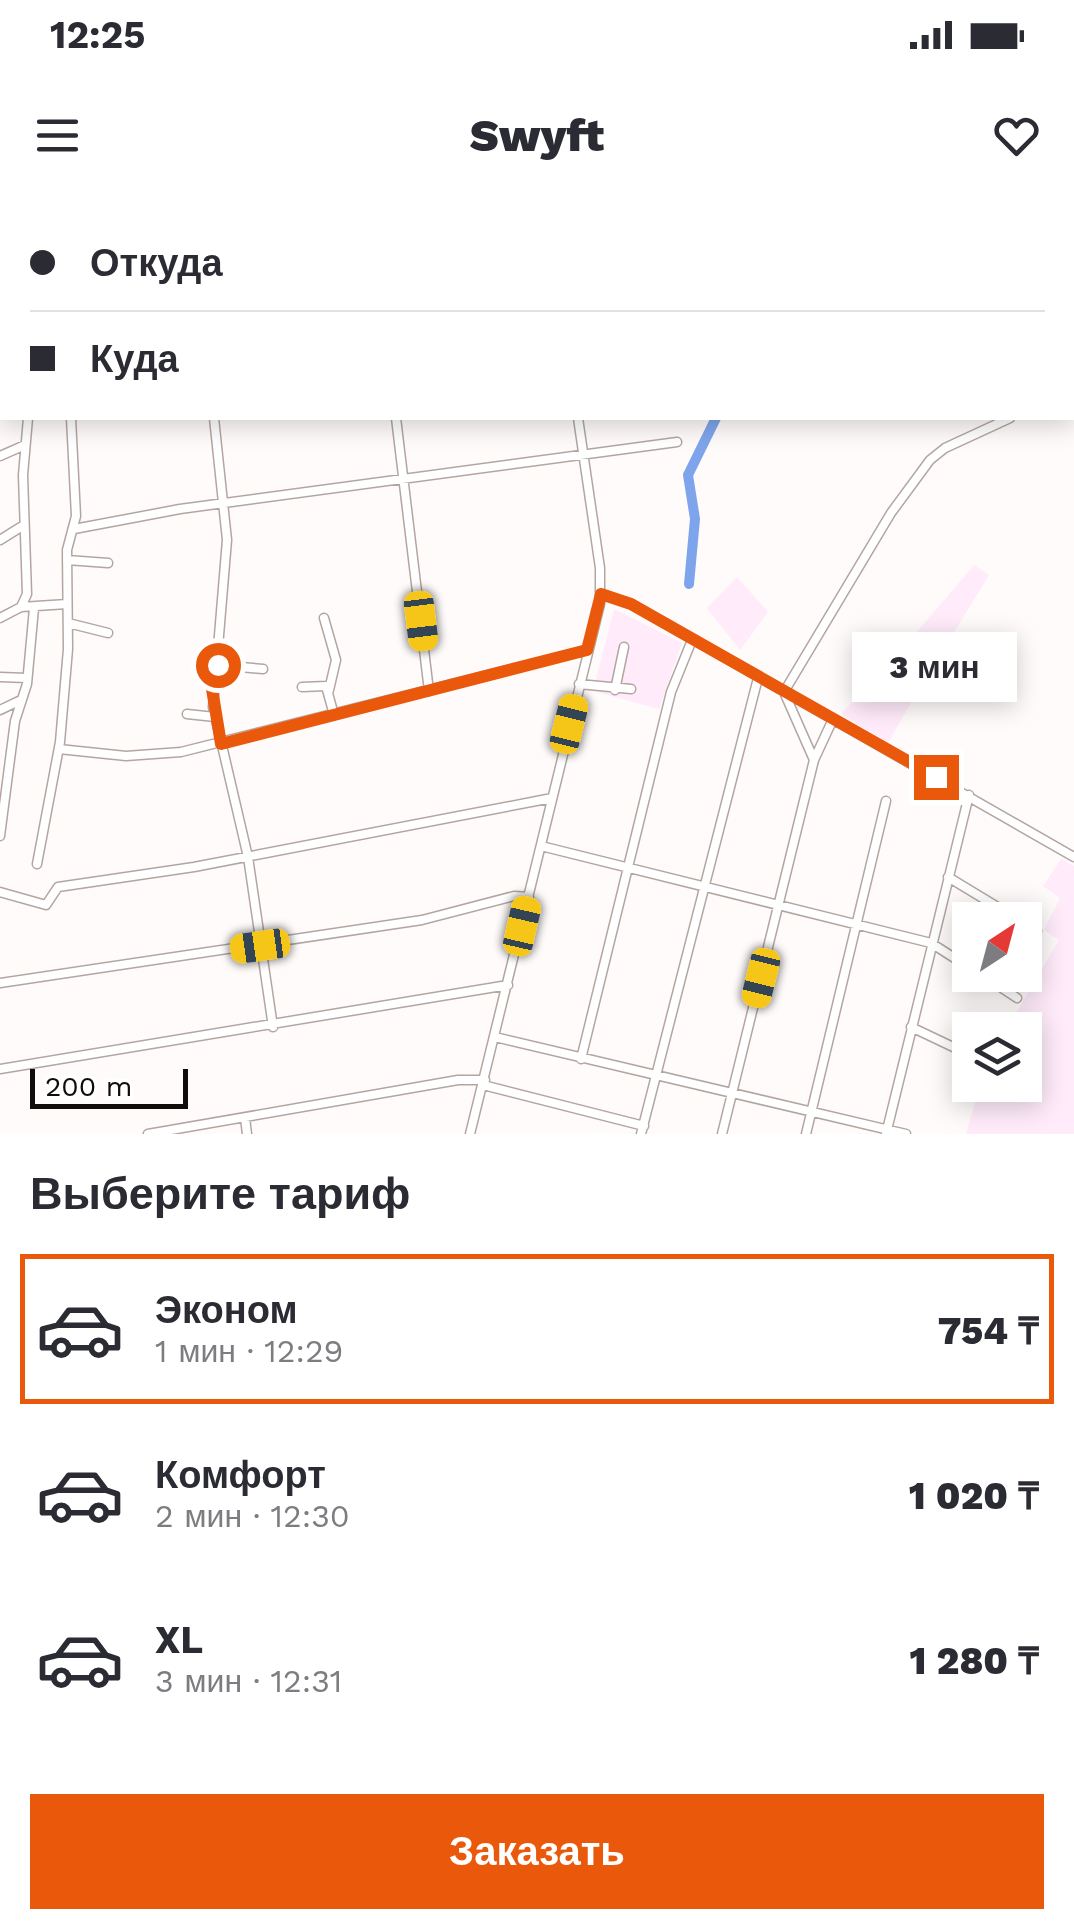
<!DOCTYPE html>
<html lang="ru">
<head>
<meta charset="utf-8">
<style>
  :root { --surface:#fff; --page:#f7f7f7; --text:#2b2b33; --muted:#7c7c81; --line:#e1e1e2; --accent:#ea580c }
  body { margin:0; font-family:"Work Sans",sans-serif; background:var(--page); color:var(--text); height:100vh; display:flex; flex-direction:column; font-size:38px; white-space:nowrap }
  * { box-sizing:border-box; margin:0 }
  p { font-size:32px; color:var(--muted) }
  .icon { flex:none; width:55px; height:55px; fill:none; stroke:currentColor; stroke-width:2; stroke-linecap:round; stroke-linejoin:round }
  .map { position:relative; height:934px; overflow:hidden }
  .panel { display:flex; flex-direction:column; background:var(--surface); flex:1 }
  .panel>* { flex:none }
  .guide { position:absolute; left:0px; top:0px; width:1075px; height:220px; box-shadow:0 5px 25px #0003; display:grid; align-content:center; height:220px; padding:0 30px; background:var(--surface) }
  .needle { width:65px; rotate:36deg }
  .fabs { position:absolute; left:952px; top:702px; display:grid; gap:20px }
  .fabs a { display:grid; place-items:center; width:90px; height:90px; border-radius:0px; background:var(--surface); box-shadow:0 5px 25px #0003; font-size:50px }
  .scale { position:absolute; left:30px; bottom:25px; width:158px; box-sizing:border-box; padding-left:10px; border:5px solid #100c0a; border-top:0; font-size:28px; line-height:35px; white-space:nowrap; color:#100c0a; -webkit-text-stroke:8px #fff; paint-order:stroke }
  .end { position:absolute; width:45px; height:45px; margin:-22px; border:12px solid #ea580c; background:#fff; box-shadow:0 0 0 5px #fff }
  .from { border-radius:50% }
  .bubble { position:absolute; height:70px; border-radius:0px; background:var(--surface); box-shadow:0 5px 25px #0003; font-size:32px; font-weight:800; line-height:70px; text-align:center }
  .car { position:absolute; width:30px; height:60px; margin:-30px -15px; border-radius:12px; box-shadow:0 0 8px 2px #0007; background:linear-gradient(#f5c518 24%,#345 0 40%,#f5c518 0 76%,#345 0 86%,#f5c518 0) }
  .guide b { display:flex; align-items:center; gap:35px; height:95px; font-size:38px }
  .guide b+b { border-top:2px solid var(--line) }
  .guide i { width:25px; height:25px; background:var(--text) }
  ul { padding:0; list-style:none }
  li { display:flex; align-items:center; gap:30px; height:150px; margin:0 20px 15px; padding:0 10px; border:5px solid transparent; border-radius:0px }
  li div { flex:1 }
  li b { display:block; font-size:38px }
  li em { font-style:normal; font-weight:800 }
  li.on { border-color:var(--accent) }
  li>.icon { width:90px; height:90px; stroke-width:1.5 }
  h2 { padding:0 30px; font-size:45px; line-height:120px }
  .cta { display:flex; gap:20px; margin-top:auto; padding:20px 30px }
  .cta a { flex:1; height:115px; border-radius:0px; background:var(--accent); color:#fff; font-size:40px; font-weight:800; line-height:115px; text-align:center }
  .status { display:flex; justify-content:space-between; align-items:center; height:70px; padding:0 50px; background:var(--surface); direction:ltr }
  .status svg { height:28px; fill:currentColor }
  header { display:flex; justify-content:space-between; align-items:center; height:130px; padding:0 30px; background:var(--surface); font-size:45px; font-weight:800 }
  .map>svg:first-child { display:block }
  .industrial { fill:#ffebfa }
  .green { fill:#aee3ad }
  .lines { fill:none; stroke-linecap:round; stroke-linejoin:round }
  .river { stroke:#7ea5eb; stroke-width:10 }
  .minor-casing { stroke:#b3a6a1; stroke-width:11 }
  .minor { stroke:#fff; stroke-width:8 }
  .route { stroke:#ea580c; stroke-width:12 }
</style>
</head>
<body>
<div class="status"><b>12:25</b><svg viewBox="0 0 49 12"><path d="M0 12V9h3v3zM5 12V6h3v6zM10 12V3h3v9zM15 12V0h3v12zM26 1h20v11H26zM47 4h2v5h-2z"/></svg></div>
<header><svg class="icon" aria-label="menu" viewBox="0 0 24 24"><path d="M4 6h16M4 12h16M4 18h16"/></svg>Swyft<svg class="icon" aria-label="heart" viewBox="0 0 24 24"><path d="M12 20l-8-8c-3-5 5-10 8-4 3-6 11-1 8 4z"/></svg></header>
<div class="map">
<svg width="1074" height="934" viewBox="0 0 1074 934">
  <rect width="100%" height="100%" fill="#fefbfa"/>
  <path class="industrial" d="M 974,365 L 989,375 L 934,465 L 905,446 Z
    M 737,377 L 768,412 L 740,450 L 707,408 Z
    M 614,409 L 682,443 L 659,509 L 593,491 Z
    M 880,471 L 916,494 L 888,543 L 841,514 Z
    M 1061,659 L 1074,666 L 1074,934 L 966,934 L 980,885 L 1025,885 L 1025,830 L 1006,830 L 1059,740 L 1044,730 L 1060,698 L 1043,686 Z"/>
  <path class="green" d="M 849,0 L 1074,0 L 1074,134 L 1072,2 L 846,2 Z"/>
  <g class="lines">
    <path class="river" d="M 824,2 L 827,0
      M 689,384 L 695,319 L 688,275 L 716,218"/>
    <defs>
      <path id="minor" d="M 368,0 L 368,2
        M 547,0 L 548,2
        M 76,2 L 76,0
        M 160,2 L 179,0
        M 0,181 L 2,180
        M 1072,184 L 1074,184
        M 214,218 L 227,340 L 213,507 L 248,657 L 273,827
        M 396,218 L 429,491
        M 0,256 L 25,245
        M 74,329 L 180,309 L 677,242
        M 0,340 L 24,325
        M 67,360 L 108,363
        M 601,394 L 631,404 L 1074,657
        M 21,407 L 27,394 L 23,275 L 28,218
        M 0,418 L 21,407 L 67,404
        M 324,418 L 336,460 L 329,490
        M 68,423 L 108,433
        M 218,465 L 263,469
        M 0,477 L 27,478
        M 579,484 L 631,489
        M 302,487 L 326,486 L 334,515
        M 615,490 L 624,447
        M 0,510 L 21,500
        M 187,514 L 215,517
        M 59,549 L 126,556 L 181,552 L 587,450
        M 814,560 L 784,492 L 891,313 L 930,260 L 945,248 L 1010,218
        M 0,636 L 15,521 L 27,484 L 34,408
        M 541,646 L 931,743 L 970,768
        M 37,664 L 60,542 L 68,449 L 67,350 L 76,316 L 71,218
        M 948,677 L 1019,720
        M 0,692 L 46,705 L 58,687 L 194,667 L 552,598
        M 1025,724 L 1037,731
        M 982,775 L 1017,798
        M 0,783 L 422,720 L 514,696 L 529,697
        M 911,827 L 970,855
        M 495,837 L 906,934
        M 581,859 L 671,492 L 692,440
        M 0,869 L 508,785
        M 483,885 L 644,926
        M 245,918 L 247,934
        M 148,934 L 458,880 L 485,880
        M 470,934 L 600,404 L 600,368 L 578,218
        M 641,934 L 758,478
        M 722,934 L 814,560 L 833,519
        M 806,934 L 886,601
        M 886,934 L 969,595"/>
    </defs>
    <use href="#minor" class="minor-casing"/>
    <use href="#minor" class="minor"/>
  </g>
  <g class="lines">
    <path class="route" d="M 218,465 L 212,489 L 221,544 L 587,450 L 601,394 L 631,404 L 936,577"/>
  </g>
</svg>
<div class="fabs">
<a><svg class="needle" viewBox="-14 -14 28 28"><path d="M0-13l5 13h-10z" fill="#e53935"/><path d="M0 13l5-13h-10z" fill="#7c7c81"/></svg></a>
<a><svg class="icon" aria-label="layers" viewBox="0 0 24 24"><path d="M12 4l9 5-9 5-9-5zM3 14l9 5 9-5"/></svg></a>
</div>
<div class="scale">200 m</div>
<i class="end from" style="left:218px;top:465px"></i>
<i class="end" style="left:936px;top:577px"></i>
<div class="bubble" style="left:852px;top:432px;width:165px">3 мин</div>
<i class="car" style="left:421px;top:421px;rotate:173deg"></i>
<i class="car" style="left:569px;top:524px;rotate:14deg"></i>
<i class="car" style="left:522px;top:726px;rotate:13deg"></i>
<i class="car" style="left:260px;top:746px;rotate:262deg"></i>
<i class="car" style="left:761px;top:778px;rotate:194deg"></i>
<div class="guide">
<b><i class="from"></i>Откуда</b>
<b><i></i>Куда</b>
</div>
</div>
<section class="panel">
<h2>Выберите тариф</h2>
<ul>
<li class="on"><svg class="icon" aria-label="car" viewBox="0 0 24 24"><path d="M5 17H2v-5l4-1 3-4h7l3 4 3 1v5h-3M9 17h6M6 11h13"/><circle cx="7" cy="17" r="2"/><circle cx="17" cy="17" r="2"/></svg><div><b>Эконом</b><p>1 мин · 12:29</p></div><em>754 ₸</em></li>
<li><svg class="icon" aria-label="car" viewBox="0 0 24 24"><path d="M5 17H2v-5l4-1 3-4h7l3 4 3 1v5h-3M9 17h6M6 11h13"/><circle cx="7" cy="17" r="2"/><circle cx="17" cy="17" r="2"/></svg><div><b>Комфорт</b><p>2 мин · 12:30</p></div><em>1 020 ₸</em></li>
<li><svg class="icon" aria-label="car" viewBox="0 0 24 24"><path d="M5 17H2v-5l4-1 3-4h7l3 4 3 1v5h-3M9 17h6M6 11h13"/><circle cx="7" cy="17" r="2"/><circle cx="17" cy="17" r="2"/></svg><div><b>XL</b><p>3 мин · 12:31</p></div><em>1 280 ₸</em></li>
</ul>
<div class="cta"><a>Заказать</a></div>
</section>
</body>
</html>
